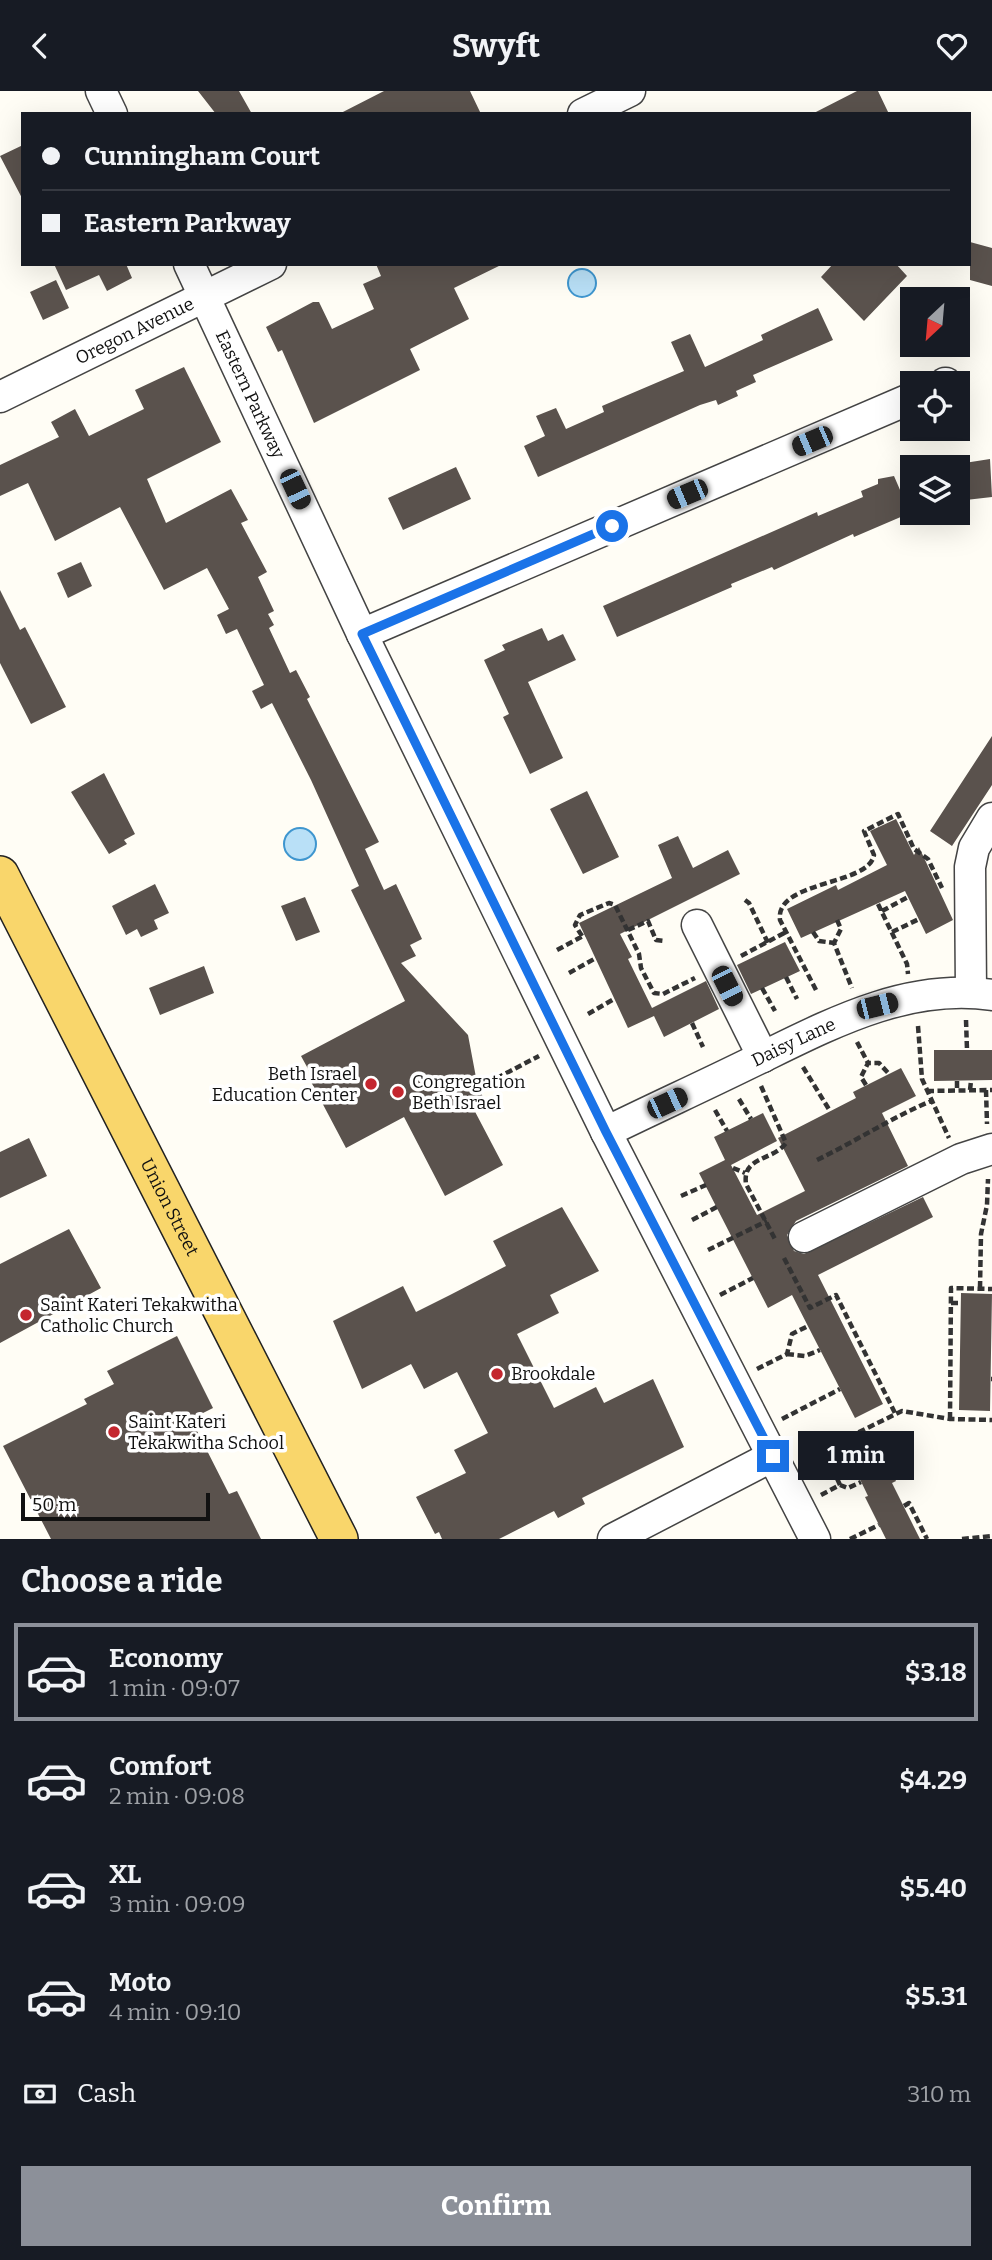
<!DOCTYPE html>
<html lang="en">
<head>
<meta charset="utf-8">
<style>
  :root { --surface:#171b24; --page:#242831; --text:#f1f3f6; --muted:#9ea1a6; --line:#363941; --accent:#8c9099 }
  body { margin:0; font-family:Bitter,serif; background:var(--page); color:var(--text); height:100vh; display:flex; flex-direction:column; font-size:26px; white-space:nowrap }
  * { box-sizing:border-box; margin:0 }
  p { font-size:23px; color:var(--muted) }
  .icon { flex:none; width:38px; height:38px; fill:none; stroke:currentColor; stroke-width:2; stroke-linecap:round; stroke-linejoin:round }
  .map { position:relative; height:1448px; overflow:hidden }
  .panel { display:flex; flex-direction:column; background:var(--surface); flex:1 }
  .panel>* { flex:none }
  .hud { position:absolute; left:21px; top:21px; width:950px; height:154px; border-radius:0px; box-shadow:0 7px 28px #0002; display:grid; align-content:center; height:154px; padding:0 21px; background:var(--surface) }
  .needle { width:46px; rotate:206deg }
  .tools { position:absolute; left:900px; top:196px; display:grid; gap:14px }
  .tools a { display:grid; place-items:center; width:70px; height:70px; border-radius:0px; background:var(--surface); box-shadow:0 7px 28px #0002; font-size:35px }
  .scale { position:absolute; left:21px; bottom:18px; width:189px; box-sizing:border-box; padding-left:7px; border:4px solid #111; border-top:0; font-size:19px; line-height:24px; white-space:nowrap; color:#111; -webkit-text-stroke:5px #fff; paint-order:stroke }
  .end { position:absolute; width:32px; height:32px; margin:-16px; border:9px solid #1a73e8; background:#fff; box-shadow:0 0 0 4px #fff }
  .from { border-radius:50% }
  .bubble { position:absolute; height:49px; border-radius:0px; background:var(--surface); box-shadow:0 7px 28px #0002; font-size:23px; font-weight:700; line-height:49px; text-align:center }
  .car { position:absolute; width:21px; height:42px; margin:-21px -10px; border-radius:9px; box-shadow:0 0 5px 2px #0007; background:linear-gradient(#222 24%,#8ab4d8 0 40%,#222 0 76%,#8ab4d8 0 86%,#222 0) }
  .hud b { display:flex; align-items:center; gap:24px; height:66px; font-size:26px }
  .hud b+b { border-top:2px solid var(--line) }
  .hud i { width:18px; height:18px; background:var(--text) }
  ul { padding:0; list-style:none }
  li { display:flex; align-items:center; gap:21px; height:98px; margin:0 14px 10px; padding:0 7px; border:4px solid transparent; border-radius:0px }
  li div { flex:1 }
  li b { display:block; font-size:26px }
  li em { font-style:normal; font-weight:700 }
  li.current { border-color:var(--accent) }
  li>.icon { width:63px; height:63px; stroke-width:1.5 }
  h2 { padding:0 21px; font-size:32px; line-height:84px }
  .pay { display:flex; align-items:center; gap:18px; height:77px; padding:0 21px; font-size:26px }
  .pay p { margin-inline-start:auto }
  .button { display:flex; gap:14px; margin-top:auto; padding:14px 21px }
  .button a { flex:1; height:80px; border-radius:0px; background:var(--accent); color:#fff; font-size:28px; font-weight:700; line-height:80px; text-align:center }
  header { display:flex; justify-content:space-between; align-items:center; height:91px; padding:0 21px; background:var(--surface); font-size:32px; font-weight:700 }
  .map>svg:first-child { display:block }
  .water { fill:#b9e0f7; stroke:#3f96cf; stroke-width:2 }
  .building { fill:#5a524d }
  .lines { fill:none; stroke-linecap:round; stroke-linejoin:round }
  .minor-casing { stroke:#444; stroke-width:33 }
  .major-casing { stroke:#222; stroke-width:40 }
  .path { stroke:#333; stroke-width:4.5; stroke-dasharray:7 3.5; stroke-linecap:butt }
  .minor { stroke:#fff; stroke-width:30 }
  .major { stroke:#f9d66b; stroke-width:37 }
  .route { stroke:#1a73e8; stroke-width:9 }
  .poi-dot { fill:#c4262e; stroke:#fff; stroke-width:2.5 }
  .labels { text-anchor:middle; stroke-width:7; stroke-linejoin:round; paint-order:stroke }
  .street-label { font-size:18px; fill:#111; stroke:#fff }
  .poi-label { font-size:18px; fill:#111; stroke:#fff; text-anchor:start }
</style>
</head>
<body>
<header><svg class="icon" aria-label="back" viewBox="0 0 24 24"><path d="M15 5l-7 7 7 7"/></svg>Swyft<svg class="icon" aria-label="heart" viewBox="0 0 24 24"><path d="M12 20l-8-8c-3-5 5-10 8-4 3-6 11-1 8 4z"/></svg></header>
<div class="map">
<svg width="992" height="1448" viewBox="0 0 992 1448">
  <rect width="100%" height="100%" fill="#fffdf5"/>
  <path class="water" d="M568 192a14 14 0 1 1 28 0a14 14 0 1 1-28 0Z
    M284 753a16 16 0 1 1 32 0a16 16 0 1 1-32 0Z"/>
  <path class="building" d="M 198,0 L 239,0 L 252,23 L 216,23 Z
    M 384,0 L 470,0 L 481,23 L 339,23 Z
    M 857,0 L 878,0 L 889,23 L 812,23 Z
    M 23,54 L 23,109 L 0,65 Z
    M 970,151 L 992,157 L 992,195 L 970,189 Z
    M 54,173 L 126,173 L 132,187 L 107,200 L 99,184 L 66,199 Z
    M 376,173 L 503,173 L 454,197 L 469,228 L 410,258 L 420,279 L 314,332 L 282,259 L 278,261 L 266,236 L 313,211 L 319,211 L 332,238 L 374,218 L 363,193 L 381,185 Z
    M 833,173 L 896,173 L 907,185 L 864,230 L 821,186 Z
    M 56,189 L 69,217 L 43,229 L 30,201 Z
    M 818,217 L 833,249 L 753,284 L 756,291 L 736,300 L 738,305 L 718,314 L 716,309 L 700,314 L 538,386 L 524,355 L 545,345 L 536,325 L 556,317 L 566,338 L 604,321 L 602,315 L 684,280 L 671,251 L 690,243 L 705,276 L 763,249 L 761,244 Z
    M 184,276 L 221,351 L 147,388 L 166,432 L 231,398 L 248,429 L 241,432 L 267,481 L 258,486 L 274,520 L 268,523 L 274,534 L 269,537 L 290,582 L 296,579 L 310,606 L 307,608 L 379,751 L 365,758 L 384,799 L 396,793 L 422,848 L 410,854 L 416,865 L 401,872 L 468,944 L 478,997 L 483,1006 L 471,1013 L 503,1074 L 445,1105 L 404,1026 L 346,1057 L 309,987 L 312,985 L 301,965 L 405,910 L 351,799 L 359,795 L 311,689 L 272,612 L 261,618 L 252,600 L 264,594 L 237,538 L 226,543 L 217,524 L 229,518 L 207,477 L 164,499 L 120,416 L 55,450 L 28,392 L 0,405 L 0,374 L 59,346 L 51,331 L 75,318 L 89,345 L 144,318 L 135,299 Z
    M 990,368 L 992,406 L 957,410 L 958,373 Z
    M 456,376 L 471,408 L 403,439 L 388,407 Z
    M 894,385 L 910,422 L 854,446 L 853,443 L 774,479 L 772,476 L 731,493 L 732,496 L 617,546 L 603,515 L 817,421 L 818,425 L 863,406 L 861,400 L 878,393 L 878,388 Z
    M 81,471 L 92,495 L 68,507 L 57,482 Z
    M 0,499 L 20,539 L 25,536 L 66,616 L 31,633 L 0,572 Z
    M 542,537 L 548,550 L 563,543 L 576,569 L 528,591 L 563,667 L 530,683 L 503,626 L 509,623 L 484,569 L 505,559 L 502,554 Z
    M 992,645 L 992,694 L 952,755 L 930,740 Z
    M 104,682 L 135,743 L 124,749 L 127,753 L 109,763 L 71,701 Z
    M 587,700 L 619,766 L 583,783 L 550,718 Z
    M 896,728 L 914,764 L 919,756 L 953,829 L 926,843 L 905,800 L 801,847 L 787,818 L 836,794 L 838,799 L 887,774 L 870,740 Z
    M 678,745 L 693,777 L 728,759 L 740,783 L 620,843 L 632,866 L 628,868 L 652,917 L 706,890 L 719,918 L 664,946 L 654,925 L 628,937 L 579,832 L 672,787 L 658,754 Z
    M 155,793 L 169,822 L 154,829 L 158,838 L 141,846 L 137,838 L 126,844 L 112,815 Z
    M 305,806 L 320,841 L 296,850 L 281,815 Z
    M 785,851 L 800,880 L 751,903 L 737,874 Z
    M 204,875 L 214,902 L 160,924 L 149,897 Z
    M 934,959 L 992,959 L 992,989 L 934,990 Z
    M 901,977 L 916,1005 L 882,1022 L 908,1075 L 796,1130 L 787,1144 L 794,1160 L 804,1163 L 923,1106 L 933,1126 L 818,1184 L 883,1313 L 855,1327 L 792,1204 L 768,1217 L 699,1082 L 725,1069 L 714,1046 L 763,1022 L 777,1050 L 731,1074 L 757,1124 L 805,1100 L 778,1047 L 856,1007 L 853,1001 Z
    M 29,1047 L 47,1085 L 0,1107 L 0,1061 Z
    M 562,1116 L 599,1180 L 550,1204 L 559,1222 L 517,1243 L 554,1317 L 596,1296 L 604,1312 L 653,1288 L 684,1356 L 582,1407 L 585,1413 L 558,1427 L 554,1420 L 499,1448 L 442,1448 L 439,1441 L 435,1443 L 416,1406 L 466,1382 L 454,1359 L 488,1342 L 457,1281 L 424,1298 L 411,1273 L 362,1298 L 333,1230 L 403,1195 L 416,1221 L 450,1204 L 506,1175 L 493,1150 Z
    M 69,1138 L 101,1197 L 0,1252 L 0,1173 Z
    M 961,1202 L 992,1203 L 990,1320 L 959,1319 Z
    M 177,1245 L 213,1317 L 191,1328 L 229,1403 L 237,1400 L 261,1448 L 51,1448 L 3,1355 L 87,1313 L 84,1308 L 114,1293 L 107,1280 Z
    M 872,1341 L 896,1390 L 892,1392 L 920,1448 L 886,1448 L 865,1406 L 868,1405 L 844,1355 Z"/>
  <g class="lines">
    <defs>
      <g id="minor">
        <path d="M 101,0 L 112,23"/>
        <path d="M 583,23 L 630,0"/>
        <path id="s1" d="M 189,173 L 362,543 L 606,1041 L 815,1448"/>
        <path d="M 945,292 L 946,292"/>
        <path id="s2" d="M 0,306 L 271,173"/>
        <path d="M 362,543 L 912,307"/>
        <path d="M 697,834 L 763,966"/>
        <path d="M 971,901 L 970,776 L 974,757 L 992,727"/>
        <path id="s3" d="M 606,1041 C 653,1018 699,997 746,974 C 823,937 903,891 992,904"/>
        <path d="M 804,1146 L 961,1068 L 992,1058"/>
        <path d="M 613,1448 L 773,1365"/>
      </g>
      <g id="major">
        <path id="s4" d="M 0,784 L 339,1448"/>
      </g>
    </defs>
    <use href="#minor" class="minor-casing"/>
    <use href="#major" class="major-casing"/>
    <path class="path" d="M 745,809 L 749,812 L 768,852
      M 878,813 L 907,873 L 908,883
      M 882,820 L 908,806
      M 837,829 L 841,838 L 834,852 L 852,897
      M 628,839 L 648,830 L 656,849 L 665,850
      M 813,841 L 819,850 L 834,852
      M 892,841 L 919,828
      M 582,845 L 575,834 L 580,824 L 609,812 L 615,814 L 639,863 L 641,877 L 654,902 L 663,903 L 695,887
      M 557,859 L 585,844
      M 741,865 L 786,841
      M 569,882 L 596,867
      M 786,886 L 797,908
      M 762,897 L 775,920
      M 816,899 L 780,829 C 775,789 869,795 874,764 L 864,740 L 898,723 L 914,758 L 928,768 L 942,797
      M 588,923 L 614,908
      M 966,929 L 967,959
      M 692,932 L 703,956
      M 918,935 L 922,988 L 949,1047
      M 857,951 L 868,972
      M 803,976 L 830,1020
      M 957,990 L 957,1000
      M 866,994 L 861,986 L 868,972 L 879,972 L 889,983
      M 761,995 L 786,1052 C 773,1070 742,1065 746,1093 L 776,1150
      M 478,997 L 539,965
      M 970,999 L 971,990
      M 986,999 L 987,1033
      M 927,1000 L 992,999
      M 739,1008 L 751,1028
      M 715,1019 L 727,1040
      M 817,1069 C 856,1050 891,1027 931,1010
      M 733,1077 L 745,1082
      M 681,1105 L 706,1094
      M 692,1129 L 717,1116
      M 708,1159 L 767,1130
      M 784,1167 L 810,1217 L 836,1204 L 895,1322
      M 980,1197 L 981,1143 L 987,1114 L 988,1088
      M 720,1204 L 753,1187
      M 951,1212 L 961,1212
      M 787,1263 L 805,1265 L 820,1259
      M 757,1278 L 787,1263 L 792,1243 L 808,1235
      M 991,1288 L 992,1288
      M 782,1328 L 840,1298
      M 950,1328 L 951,1197 L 992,1198
      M 802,1369 L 902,1320 L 950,1328 L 992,1329
      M 840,1394 L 834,1381 L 836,1375 L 849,1367
      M 821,1404 L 840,1394 L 848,1397 L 861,1391
      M 904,1415 L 909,1412 L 927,1448
      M 850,1448 L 879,1434
      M 962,1448 L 992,1445"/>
    <use href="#minor" class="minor"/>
    <use href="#major" class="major"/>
  </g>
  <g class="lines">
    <path class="route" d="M 612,435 L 362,543 L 606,1041 L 773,1365"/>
  </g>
  <g class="poi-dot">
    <circle cx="371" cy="993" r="7"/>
    <circle cx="398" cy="1001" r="7"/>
    <circle cx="26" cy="1224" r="7"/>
    <circle cx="497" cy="1283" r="7"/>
    <circle cx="114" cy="1341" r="7"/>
  </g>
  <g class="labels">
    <g class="street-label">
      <text dy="6" stroke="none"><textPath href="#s2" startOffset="150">Oregon Avenue</textPath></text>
      <text dy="6" stroke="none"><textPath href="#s1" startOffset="144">Eastern Parkway</textPath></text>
      <text dy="6" stroke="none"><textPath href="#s3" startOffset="208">Daisy Lane</textPath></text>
      <text dy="6" stroke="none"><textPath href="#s4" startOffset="373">Union Street</textPath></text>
    </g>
    <g class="poi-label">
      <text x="357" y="989" text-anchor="end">Beth Israel<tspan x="357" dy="21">Education Center</tspan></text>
      <text x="412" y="997">Congregation<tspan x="412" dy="21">Beth Israel</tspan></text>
      <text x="40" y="1220">Saint Kateri Tekakwitha<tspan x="40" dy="21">Catholic Church</tspan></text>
      <text x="511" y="1289">Brookdale</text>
      <text x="128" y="1337">Saint Kateri<tspan x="128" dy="21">Tekakwitha School</tspan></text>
    </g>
  </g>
</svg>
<div class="tools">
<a><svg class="needle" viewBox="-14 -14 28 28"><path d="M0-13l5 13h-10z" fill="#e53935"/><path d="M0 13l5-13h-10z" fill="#9ea1a6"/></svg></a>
<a><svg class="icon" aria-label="locate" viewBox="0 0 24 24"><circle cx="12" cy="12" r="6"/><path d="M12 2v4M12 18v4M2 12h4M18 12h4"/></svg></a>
<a><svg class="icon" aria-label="layers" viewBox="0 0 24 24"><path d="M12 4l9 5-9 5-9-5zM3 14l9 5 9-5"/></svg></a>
</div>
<div class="scale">50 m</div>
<i class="end from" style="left:612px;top:435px"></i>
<i class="end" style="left:773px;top:1365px"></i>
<div class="bubble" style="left:798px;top:1340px;width:116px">1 min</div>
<i class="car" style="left:812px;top:350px;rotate:247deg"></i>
<i class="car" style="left:295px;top:398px;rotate:155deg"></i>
<i class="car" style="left:687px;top:403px;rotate:247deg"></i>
<i class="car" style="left:727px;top:895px;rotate:153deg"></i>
<i class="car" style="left:877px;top:915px;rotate:76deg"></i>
<i class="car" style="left:667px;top:1012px;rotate:65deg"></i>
<div class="hud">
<b><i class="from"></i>Cunningham Court</b>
<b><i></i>Eastern Parkway</b>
</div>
</div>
<section class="panel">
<h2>Choose a ride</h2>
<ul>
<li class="current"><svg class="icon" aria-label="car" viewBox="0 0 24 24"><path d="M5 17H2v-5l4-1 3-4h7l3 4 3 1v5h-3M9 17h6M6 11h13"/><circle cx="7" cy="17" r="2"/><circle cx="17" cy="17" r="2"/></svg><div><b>Economy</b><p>1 min · 09:07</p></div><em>$3.18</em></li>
<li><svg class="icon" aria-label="car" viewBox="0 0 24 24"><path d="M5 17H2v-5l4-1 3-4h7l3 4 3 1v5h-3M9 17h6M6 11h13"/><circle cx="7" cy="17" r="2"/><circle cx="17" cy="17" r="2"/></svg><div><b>Comfort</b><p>2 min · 09:08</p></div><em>$4.29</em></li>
<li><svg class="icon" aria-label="car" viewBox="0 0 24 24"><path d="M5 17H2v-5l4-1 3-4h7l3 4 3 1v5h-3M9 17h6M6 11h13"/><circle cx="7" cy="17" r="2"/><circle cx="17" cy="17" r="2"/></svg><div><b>XL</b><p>3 min · 09:09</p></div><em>$5.40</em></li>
<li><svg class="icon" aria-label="car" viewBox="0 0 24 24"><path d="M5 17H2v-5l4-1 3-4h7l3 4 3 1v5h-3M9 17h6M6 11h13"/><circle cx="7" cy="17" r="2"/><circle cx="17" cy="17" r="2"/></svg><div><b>Moto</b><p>4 min · 09:10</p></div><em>$5.31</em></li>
</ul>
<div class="pay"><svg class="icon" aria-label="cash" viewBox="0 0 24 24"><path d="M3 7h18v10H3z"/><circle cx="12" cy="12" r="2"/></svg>Cash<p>310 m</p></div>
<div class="button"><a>Confirm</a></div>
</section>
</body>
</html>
